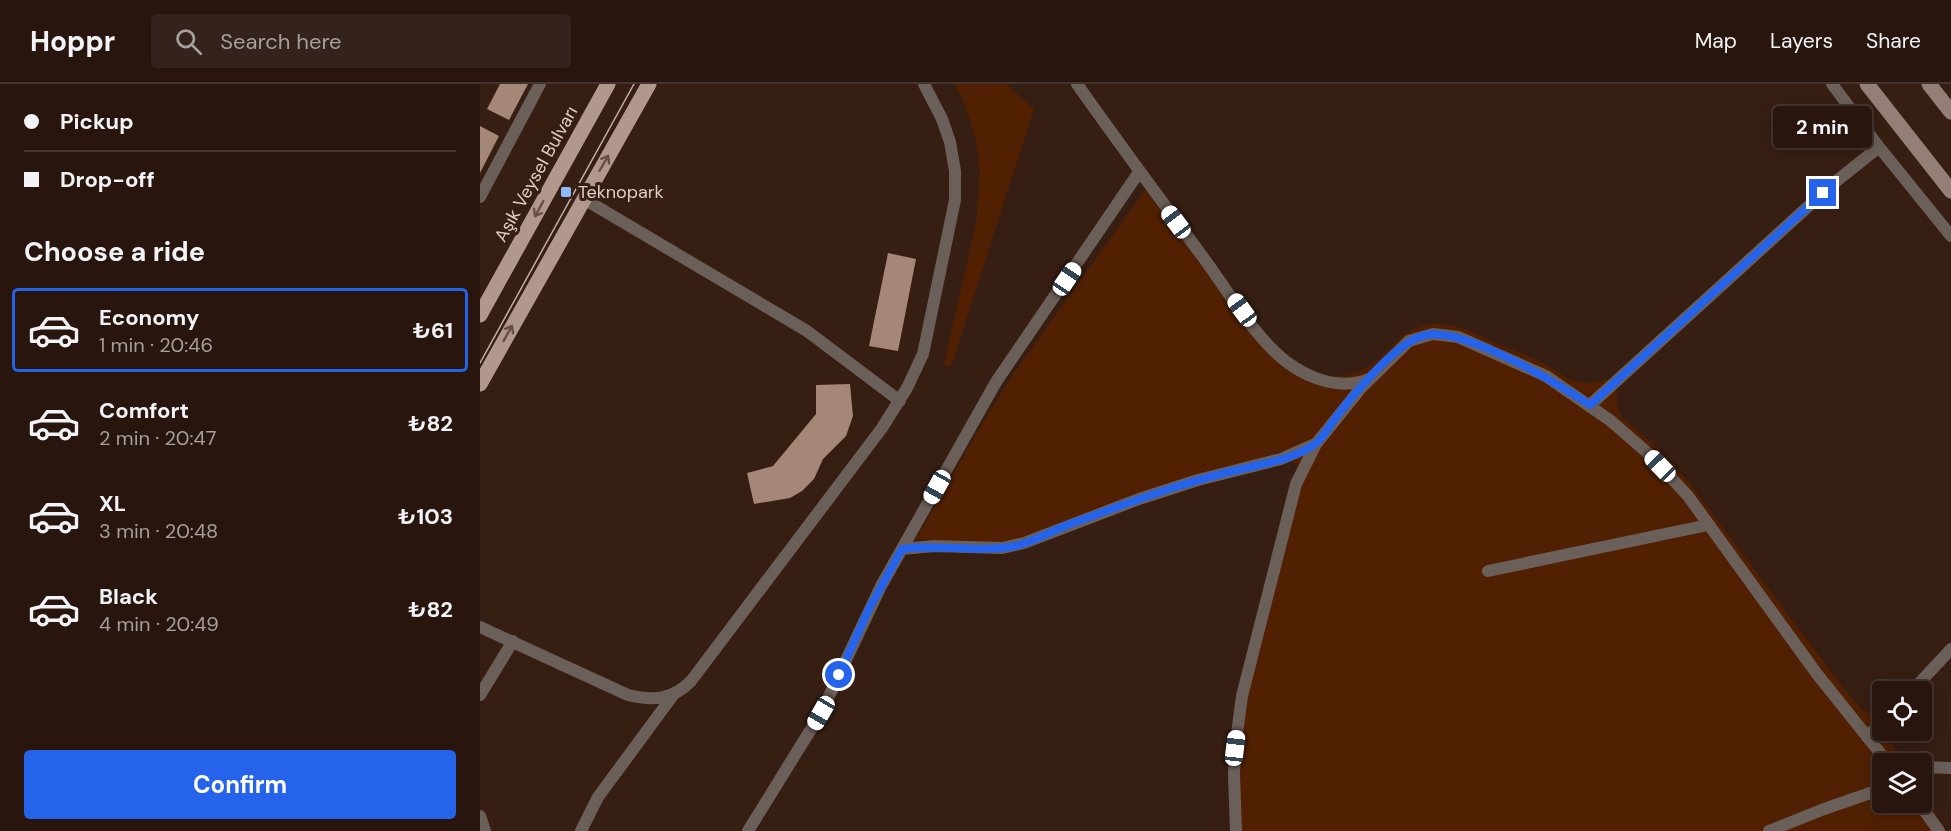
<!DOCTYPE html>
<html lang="en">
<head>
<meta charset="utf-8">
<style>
  :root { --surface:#28160e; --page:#34231c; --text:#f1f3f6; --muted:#a59f9e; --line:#44352e; --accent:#2563eb }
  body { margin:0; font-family:"DM Sans",sans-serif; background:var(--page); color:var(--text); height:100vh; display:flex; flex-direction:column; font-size:22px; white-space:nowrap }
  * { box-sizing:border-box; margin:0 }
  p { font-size:20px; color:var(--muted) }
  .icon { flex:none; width:33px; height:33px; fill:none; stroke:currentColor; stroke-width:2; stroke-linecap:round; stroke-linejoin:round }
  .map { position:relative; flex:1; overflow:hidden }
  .drawer { display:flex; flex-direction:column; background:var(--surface); width:480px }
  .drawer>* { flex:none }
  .guide { display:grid; align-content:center; height:132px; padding:0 24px; background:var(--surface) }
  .controls { position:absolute; left:1392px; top:597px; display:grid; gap:12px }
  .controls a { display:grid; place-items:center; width:60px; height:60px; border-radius:6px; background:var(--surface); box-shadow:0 3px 15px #0003,0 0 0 2px var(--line); font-size:30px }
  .end { position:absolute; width:27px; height:27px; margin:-14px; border:8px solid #2563eb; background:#fff; box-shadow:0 0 0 3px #fff }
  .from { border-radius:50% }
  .bubble { position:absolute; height:42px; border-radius:6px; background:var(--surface); box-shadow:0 3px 15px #0003,0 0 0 2px var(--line); font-size:20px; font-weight:700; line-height:42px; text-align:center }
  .car { position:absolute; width:18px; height:36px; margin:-18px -9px; border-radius:8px; box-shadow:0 0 4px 2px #0007; background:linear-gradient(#fff 24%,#345 0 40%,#fff 0 76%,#345 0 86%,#fff 0) }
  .guide b { display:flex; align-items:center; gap:21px; height:57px; font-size:22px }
  .guide b+b { border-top:2px solid var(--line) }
  .guide i { width:15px; height:15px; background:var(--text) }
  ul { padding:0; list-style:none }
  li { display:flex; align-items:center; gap:18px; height:84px; margin:0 12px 9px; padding:0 12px; border:3px solid transparent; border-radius:6px }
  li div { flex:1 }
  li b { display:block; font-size:22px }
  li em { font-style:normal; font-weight:700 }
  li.current { border-color:var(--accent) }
  li>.icon { width:54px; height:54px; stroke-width:1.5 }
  h2 { padding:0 24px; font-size:27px; line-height:72px }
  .primary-button { display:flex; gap:12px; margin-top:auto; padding:12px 24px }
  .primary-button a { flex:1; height:69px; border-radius:6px; background:var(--accent); color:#fff; font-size:24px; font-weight:700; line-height:69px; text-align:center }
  header { display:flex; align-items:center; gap:36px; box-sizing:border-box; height:84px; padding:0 30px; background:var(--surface); border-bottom:2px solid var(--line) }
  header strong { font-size:28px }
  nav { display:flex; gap:33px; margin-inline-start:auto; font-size:21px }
  .search { width:420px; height:54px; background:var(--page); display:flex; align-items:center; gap:15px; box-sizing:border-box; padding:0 21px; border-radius:6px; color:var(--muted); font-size:22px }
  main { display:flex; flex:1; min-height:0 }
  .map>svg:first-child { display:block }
  .green { fill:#512002 }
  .building { fill:#a58778 }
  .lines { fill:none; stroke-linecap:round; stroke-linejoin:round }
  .street { stroke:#6b5f59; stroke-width:12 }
  .secondary { stroke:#937f75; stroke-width:15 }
  .primary { stroke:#b2988c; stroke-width:15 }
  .tram { stroke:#c1afa7; stroke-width:1.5 }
  .oneway { stroke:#684f43 }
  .route { stroke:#2563eb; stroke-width:8 }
  .poi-dot { fill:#8bbafc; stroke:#361e12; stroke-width:2 }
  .labels { text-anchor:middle; stroke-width:6; stroke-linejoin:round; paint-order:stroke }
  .street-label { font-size:18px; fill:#dfcfc7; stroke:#361e12 }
  .poi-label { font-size:18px; fill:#dfcfc7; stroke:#361e12; text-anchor:start }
</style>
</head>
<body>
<header>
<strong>Hoppr</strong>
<div class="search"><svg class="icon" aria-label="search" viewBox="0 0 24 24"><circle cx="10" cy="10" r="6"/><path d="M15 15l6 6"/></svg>Search here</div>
<nav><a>Map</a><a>Layers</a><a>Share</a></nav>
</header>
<main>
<section class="drawer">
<div class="guide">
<b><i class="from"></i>Pickup</b>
<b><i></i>Drop-off</b>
</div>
<h2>Choose a ride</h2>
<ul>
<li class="current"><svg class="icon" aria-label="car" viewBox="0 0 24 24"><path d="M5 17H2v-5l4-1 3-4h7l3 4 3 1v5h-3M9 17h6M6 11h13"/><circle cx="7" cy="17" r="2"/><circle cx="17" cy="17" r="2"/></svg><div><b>Economy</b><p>1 min · 20:46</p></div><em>₺61</em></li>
<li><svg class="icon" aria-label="car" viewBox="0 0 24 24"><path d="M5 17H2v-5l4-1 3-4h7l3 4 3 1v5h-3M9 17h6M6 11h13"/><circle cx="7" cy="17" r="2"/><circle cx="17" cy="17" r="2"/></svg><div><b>Comfort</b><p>2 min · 20:47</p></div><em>₺82</em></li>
<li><svg class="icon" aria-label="car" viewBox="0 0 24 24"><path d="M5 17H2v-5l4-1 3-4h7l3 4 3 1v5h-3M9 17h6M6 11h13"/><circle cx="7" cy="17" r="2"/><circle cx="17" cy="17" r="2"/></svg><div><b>XL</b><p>3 min · 20:48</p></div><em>₺103</em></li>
<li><svg class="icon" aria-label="car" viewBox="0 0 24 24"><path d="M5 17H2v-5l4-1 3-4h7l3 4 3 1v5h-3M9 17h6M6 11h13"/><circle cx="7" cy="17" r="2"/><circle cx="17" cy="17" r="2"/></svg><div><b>Black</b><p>4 min · 20:49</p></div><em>₺82</em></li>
</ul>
<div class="primary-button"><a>Confirm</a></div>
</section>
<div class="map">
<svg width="1471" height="747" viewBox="0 0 1471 747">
  <rect width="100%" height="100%" fill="#361e12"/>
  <path class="green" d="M 475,0 L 526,0 L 554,25 L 471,283 L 464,280 L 496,139 L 500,88 L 495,52 L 484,18 Z
    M 665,106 L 789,268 C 806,288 824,299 850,304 L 854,292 C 909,293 911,236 961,240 C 983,241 1005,255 1025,263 C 1037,268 1048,271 1059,277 C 1072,282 1082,293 1095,297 C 1106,300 1117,299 1127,295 L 1138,308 L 1136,319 L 1142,334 L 1178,364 L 1207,396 L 1367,609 L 1383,626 L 1393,631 L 1424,679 L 1402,680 L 1402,718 L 1442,718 L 1442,708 L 1466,747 L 755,747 L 752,674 L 818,384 L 815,379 L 811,377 L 806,366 L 585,438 L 534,457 L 506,460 L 436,455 L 498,347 L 534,289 Z"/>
  <path class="building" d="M 20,0 L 48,0 L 29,36 L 7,25 Z
    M 0,42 L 19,52 L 0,89 Z
    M 408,169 L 436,175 L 418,267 L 389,262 Z
    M 370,300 L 373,332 L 366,352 L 343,375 L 334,395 L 322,407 L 310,414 L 274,420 L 267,389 L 293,382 L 336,330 L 336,301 Z"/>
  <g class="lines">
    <path class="street" d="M 597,0 C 640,61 684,120 728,180 C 751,212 776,255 808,279 C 832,296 861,306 889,295
      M 1352,0 L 1399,63 L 1471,152
      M 0,113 L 60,0
      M 104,115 L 327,247 L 420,317
      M 1110,321 L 1354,99 L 1399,63
      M 422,465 L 454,462 L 522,464 L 544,459 L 659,415 L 718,396 L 801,375 L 835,360
      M 1008,487 L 1228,441
      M 0,543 L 148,611 C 172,617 193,616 211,597 L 402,344 L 427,304 L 443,270 L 475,116 L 475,87 L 470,58 L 462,35 L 444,0
      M 1431,608 L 1471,565
      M 0,611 L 33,557
      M 1387,653 L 1402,637
      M 1442,683 L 1471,684
      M 1438,718 L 1459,747
      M 0,732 L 5,747
      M 101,747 L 118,713 L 194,610
      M 268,747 L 341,629 L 401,502 L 516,298 L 659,88
      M 756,747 L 754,691 L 755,664 L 762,612 L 816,400 L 836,360 L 881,304 L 929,257 L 953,250 L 978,253 L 1066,292 L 1131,337 L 1171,372 L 1208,412 L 1337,590 L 1409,680
      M 1289,747 L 1344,725 L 1402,705"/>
    <path class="secondary" d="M 1387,0 L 1471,107
      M 1449,0 L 1471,28"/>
    <path class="primary" d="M 0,231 L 128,0
      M 0,300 L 169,0"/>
    <path class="tram" d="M 0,279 L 154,0"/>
  </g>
  <defs><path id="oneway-shaft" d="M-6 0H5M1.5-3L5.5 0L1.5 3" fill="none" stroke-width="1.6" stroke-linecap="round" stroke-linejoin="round" transform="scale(1.5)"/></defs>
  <g class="oneway">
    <use href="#oneway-shaft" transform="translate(124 79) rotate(-60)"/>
    <use href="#oneway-shaft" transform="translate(59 125) rotate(119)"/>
    <use href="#oneway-shaft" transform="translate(28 249) rotate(-61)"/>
  </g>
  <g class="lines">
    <path class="route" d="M 359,591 L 389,525 L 422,465 C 459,460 497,469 535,462 C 553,458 568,449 585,442 C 620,429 656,416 692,404 C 715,397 738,390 762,385 C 786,379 814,375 835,360 C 843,354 850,341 857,332 C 875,309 918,256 946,251 C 984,243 1077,299 1110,321 L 1343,109"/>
  </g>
  <rect class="poi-dot" x="80" y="102" width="12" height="12" rx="3"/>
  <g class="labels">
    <g class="street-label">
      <text transform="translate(56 90) rotate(-61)" y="6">Aşık Veysel Bulvarı</text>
    </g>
    <g class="poi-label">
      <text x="98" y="114">Teknopark</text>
    </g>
  </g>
</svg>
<div class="controls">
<a><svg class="icon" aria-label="locate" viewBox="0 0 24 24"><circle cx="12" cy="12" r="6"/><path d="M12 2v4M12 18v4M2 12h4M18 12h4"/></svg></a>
<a><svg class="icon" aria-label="layers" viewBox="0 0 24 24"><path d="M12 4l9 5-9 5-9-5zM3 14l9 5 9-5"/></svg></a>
</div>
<i class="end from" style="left:359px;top:591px"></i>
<i class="end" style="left:1343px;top:109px"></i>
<div class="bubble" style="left:1293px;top:22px;width:99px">2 min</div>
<i class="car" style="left:696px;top:138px;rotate:323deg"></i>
<i class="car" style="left:587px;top:195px;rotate:34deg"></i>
<i class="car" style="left:762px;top:226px;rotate:324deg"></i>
<i class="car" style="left:1180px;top:382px;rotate:316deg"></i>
<i class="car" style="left:457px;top:403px;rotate:209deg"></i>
<i class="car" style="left:341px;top:629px;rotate:210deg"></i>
<i class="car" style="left:755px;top:664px;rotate:7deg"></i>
</div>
</main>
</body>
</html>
